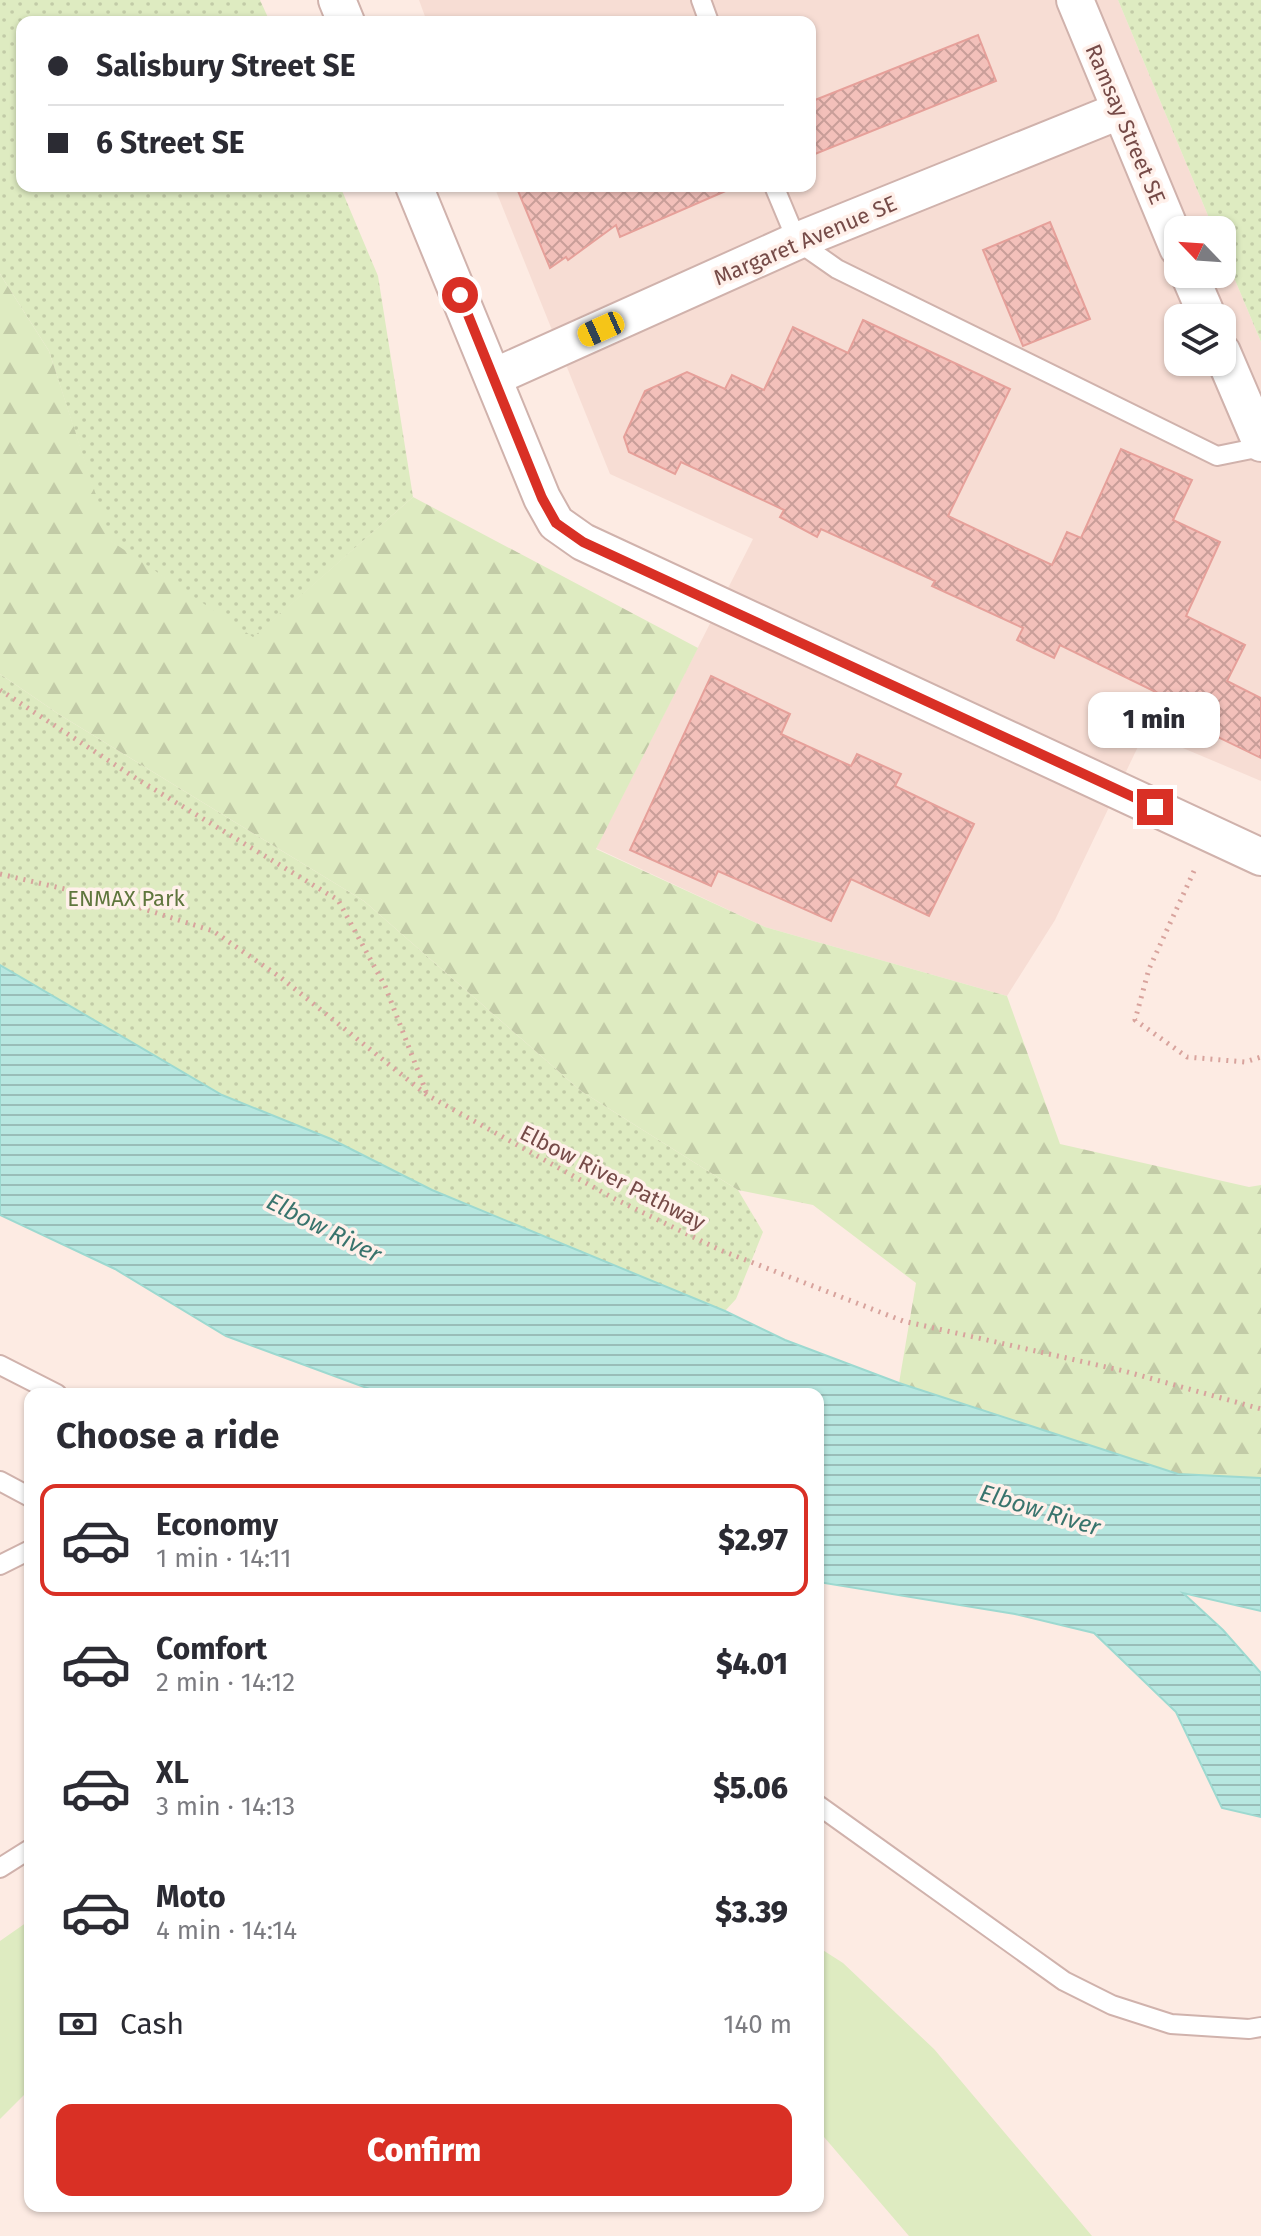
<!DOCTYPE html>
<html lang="en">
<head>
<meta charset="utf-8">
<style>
  :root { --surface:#fff; --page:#f2f2f3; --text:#2b2b33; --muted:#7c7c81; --line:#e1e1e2; --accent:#d93025 }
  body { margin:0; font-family:"Fira Sans",sans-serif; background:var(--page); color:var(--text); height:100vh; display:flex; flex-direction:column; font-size:30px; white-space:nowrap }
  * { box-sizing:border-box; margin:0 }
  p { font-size:26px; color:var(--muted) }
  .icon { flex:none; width:44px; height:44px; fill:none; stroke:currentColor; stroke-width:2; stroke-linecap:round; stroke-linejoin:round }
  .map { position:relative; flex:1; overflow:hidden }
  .side { position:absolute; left:24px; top:1388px; width:800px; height:824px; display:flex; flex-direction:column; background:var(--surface); border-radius:16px; box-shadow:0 2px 6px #0004 }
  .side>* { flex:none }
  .guide { position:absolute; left:16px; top:16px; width:800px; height:176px; border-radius:16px; box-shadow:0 2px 6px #0004; display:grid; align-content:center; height:176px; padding:0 32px; background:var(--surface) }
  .needle { width:52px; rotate:295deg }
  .tools { position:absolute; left:1164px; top:216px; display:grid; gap:16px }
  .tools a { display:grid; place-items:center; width:72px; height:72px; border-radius:16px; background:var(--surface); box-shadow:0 2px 6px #0004; font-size:40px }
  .end { position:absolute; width:36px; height:36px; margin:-18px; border:10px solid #d93025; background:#fff; box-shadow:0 0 0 4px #fff }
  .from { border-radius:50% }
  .bubble { position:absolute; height:56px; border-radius:16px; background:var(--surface); box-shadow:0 2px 6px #0004; font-size:26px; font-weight:800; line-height:56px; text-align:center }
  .car { position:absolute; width:24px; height:48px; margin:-24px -12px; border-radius:10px; box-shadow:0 0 6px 2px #0007; background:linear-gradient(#f5c518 24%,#345 0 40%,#f5c518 0 76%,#345 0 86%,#f5c518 0) }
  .guide b { display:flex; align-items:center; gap:28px; height:76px; font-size:30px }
  .guide b+b { border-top:2px solid var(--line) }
  .guide i { width:20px; height:20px; background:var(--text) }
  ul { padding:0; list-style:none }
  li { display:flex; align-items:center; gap:24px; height:112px; margin:0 16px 12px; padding:0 16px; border:4px solid transparent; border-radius:16px }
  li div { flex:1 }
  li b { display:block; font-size:30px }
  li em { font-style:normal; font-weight:800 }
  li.active { border-color:var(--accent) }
  li>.icon { width:72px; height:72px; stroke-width:1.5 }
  h2 { padding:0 32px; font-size:36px; line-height:96px }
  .pay { display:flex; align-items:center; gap:20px; height:88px; padding:0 32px; font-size:30px }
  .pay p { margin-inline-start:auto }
  .cta { display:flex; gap:16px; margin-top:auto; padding:16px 32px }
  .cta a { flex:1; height:92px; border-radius:16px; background:var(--accent); color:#fff; font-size:32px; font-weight:800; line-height:92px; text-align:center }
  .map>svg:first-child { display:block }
  .residential { fill:#f7ddd4; fill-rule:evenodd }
  .grass { fill:url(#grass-dots) }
  .forest { fill:url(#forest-firs) }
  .garden { fill:#deebc1 }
  .water { fill:url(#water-rules); stroke:#9dd9d0; stroke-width:2 }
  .building { fill:url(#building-cross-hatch); stroke:#e6a09a; stroke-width:2 }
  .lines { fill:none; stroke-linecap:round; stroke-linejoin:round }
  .lane-casing { stroke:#d0b2ac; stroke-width:22 }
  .street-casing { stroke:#d0b2ac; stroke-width:40 }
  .path { stroke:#d8a39d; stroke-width:5; stroke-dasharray:2 6; stroke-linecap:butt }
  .lane { stroke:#fff; stroke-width:18 }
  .street { stroke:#fff; stroke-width:36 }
  .route { stroke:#d93025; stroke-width:10 }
  .labels { text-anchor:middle; stroke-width:7; stroke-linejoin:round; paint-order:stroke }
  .street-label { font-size:22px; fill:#764b48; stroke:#fff0ea }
  .park-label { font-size:22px; fill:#5f763d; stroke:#fff0ea }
  .water-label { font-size:24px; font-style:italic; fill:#39746d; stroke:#fff0ea }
</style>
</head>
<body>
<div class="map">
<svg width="1261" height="2236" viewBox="0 0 1261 2236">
  <defs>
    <pattern id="grass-dots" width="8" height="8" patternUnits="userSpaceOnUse" patternTransform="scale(2)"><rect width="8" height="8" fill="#deebc1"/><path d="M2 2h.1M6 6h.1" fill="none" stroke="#c2cba7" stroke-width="1.8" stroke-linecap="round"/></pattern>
    <pattern id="forest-firs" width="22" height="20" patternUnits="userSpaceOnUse" patternTransform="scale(2)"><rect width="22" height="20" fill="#deebc1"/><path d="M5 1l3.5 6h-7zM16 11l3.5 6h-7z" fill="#c2cba7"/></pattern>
    <pattern id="water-rules" width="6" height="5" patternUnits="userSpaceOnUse" patternTransform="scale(2)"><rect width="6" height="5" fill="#b7e7e0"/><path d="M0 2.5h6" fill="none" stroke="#99bdb8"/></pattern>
    <pattern id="building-cross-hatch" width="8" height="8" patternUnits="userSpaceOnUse" patternTransform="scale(2)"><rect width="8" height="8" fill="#f3c0ba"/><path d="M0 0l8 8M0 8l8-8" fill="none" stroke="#c99e99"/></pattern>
  </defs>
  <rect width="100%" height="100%" fill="#fdebe3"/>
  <path class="residential" d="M 419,0 L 1118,0 L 1214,230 L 1178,230 L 1178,274 L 1222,274 L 1222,249 L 1261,342 L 1261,781 L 1145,732 L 1055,920 L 1007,996 L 765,927 L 596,848 L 753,539 L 610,474 L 494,186 L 810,186 L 810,22 L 427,22 ZM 1178,318 L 1222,318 L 1222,362 L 1178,362 Z"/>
  <path class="grass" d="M 0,0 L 260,0 L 270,22 L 22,22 L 22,186 L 340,186 L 378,276 L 413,497 L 253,638 L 110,541 L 49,351 L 0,274 Z
    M 1118,0 L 1261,0 L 1261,342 L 1222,249 L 1222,230 L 1214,230 Z
    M 0,674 L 60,715 L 364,901 L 581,1091 L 738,1190 L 763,1232 L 736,1299 L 725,1311 L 432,1190 L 331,1139 L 222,1095 L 0,965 Z"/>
  <path class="forest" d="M 0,274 L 49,351 L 111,541 L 253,637 L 413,497 L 698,648 L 596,849 L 765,927 L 1007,996 L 1060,1144 L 1249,1187 L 1261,1185 L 1261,1478 L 1179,1474 L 899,1383 L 916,1283 L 813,1205 L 738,1190 L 581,1091 L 364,901 L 60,715 L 0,674 Z"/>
  <path class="garden" d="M 30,1920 L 30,2089 L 0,2119 L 0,1941 Z
    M 818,1947 L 843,1963 L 934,2049 L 1092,2236 L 909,2236 L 818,2130 Z"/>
  <path class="water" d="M 0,965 L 222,1095 L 331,1139 L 432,1190 L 725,1311 L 785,1340 L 899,1383 L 1178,1474 L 1261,1478 L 1261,1611 L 1183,1593 L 1223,1630 L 1261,1673 L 1261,1817 L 1222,1808 L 1176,1712 L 1094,1633 L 1015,1614 L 818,1582 L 818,1394 L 383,1394 L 226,1336 L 115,1269 L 0,1215 Z"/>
  <path class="building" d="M 978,35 L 996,81 L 810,156 L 810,102 Z
    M 516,186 L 737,186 L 620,237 L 616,225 L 568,260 L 566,257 L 550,268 Z
    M 1050,222 L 1090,319 L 1023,346 L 983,250 Z
    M 863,320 L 1010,389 L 948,516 L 1052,565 L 1067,532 L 1081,538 L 1121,449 L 1192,480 L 1173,520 L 1220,542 L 1186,616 L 1245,645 L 1227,681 L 1261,698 L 1261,758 L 1156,707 L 1162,695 L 1060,645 L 1054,658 L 1017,640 L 1023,628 L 932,586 L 935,581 L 821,529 L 817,537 L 780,517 L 784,510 L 681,462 L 675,474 L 629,452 L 624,437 L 645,391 L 687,372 L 725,389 L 732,375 L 764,390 L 793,327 L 848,353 Z
    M 711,676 L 790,714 L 781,734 L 851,766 L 857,754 L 901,774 L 895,786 L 974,824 L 929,916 L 851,879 L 831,921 L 718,871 L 711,886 L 630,850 Z"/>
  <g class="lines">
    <defs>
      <path id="lane" d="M 701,0 L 709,22
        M 774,186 L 797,241 L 837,269 L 1217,456 L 1261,447
        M 0,1365 L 57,1394
        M 0,1481 L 30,1497
        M 0,1565 L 30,1550
        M 818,1805 L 1064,1981 L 1112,2005 L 1171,2024 L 1249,2029 L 1261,2027
        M 0,1868 L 30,1849"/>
      <path id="street" d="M 337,0 L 346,22
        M 1075,0 L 1178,248
        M 414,186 L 542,498 L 556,523 L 583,542 L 1261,857
        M 1189,274 L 1208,318
        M 1222,352 L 1261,443
        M 494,377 L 797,241 L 1119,111"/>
    </defs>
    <use href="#lane" class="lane-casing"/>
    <use href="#street" class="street-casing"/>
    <path class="path" d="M 0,690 L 137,779 L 338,900 L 385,986 L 427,1094
      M 1194,871 L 1149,969 L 1135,1020 L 1187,1057 L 1245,1062 L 1261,1057
      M 0,874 L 125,903 L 213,931 L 280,977 L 427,1095 L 613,1198 L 720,1250 L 903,1321 L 1124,1371 L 1261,1409"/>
    <use href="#lane" class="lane"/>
    <use href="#street" class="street"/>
  </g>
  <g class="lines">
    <path class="route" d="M 460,295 L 542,498 L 556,523 L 583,542 L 1155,807"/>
  </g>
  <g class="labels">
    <g class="street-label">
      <text transform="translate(1126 124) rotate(67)" y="8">Ramsay Street SE</text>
      <text transform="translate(805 240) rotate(-23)" y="8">Margaret Avenue SE</text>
      <text transform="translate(613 1177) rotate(27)" y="8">Elbow River Pathway</text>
    </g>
    <g class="park-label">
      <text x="126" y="906">ENMAX Park</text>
    </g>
    <g class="water-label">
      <text transform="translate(324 1228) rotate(27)" y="8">Elbow River</text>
      <text transform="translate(1040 1510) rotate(17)" y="8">Elbow River</text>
    </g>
  </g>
</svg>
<div class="tools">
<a><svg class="needle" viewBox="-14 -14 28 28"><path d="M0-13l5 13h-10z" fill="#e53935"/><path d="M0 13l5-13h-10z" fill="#7c7c81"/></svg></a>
<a><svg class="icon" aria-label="layers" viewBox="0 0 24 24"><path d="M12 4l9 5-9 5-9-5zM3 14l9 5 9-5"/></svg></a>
</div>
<i class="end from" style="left:460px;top:295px"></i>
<i class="end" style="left:1155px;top:807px"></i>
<div class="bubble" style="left:1088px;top:692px;width:132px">1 min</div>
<i class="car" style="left:601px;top:329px;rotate:246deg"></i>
<div class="guide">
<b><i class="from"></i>Salisbury Street SE</b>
<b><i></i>6 Street SE</b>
</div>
<section class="side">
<h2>Choose a ride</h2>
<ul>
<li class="active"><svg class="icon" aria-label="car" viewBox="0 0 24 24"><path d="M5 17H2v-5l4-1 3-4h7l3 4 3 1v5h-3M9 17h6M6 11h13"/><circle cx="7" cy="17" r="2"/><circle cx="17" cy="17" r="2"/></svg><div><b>Economy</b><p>1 min · 14:11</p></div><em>$2.97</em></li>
<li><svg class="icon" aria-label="car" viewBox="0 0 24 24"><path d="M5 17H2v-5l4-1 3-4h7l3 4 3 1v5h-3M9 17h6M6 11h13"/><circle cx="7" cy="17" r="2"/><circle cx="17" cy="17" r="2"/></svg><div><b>Comfort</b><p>2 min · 14:12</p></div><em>$4.01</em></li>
<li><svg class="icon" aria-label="car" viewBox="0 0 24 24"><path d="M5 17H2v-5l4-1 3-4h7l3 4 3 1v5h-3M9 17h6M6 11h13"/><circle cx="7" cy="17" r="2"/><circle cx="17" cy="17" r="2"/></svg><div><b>XL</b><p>3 min · 14:13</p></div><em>$5.06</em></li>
<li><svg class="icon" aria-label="car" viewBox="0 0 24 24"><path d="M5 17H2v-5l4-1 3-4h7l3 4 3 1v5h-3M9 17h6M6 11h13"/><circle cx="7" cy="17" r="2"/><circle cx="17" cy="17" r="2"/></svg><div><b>Moto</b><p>4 min · 14:14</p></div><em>$3.39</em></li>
</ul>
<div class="pay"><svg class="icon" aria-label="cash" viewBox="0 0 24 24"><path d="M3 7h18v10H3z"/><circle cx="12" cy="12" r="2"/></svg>Cash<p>140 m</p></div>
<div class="cta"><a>Confirm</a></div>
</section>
</div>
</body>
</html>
